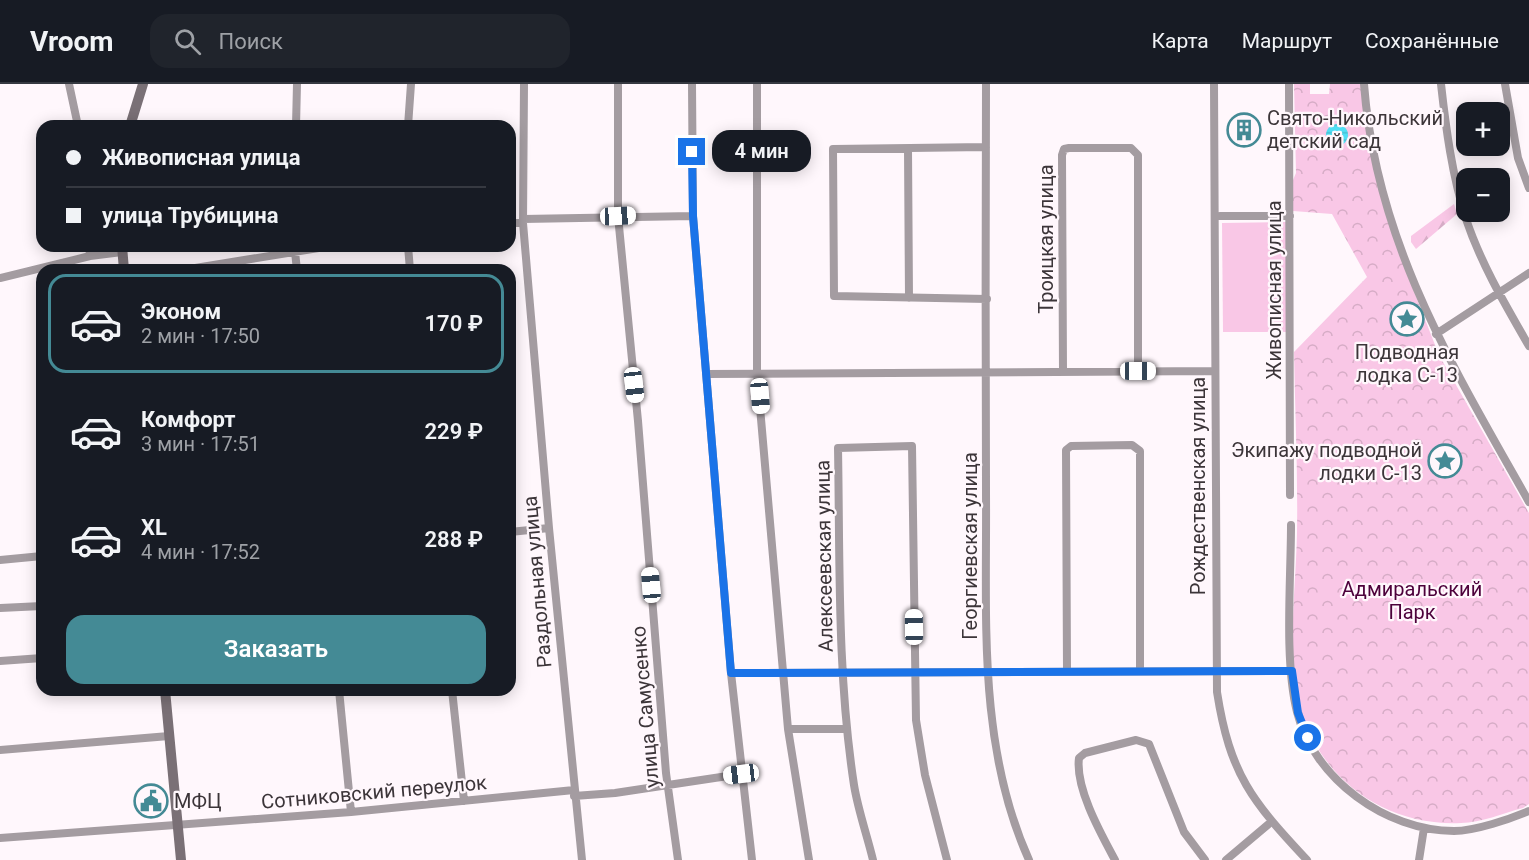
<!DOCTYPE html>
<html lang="ru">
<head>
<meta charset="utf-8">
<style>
  :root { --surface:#171b24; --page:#20242c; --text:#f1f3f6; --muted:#9ea1a6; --line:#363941; --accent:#448a95 }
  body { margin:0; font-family:Roboto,sans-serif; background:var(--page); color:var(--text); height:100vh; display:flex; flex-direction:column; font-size:22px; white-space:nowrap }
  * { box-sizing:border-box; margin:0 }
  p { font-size:20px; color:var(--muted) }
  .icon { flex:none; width:33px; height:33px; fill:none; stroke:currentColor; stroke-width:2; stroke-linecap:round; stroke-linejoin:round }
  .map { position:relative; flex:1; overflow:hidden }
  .side { position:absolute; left:36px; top:180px; width:480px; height:432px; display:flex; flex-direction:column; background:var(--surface); border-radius:18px; box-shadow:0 3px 15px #0003 }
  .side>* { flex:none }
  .banner { position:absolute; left:36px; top:36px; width:480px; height:132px; border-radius:18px; box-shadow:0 3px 15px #0003; display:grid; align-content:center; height:132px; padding:0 30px; background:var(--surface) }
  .buttons { position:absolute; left:1456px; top:18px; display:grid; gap:12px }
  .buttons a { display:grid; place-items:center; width:54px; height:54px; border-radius:12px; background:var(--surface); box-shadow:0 3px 15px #0003; font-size:30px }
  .end { position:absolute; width:27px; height:27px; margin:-14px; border:8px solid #1a73e8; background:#fff; box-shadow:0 0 0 3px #fff }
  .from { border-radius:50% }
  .bubble { position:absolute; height:42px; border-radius:18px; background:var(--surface); box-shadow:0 3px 15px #0003; font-size:20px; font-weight:600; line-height:42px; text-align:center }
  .car { position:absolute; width:18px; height:36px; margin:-18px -9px; border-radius:8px; box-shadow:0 0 4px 2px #0007; background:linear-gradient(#fff 24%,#345 0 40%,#fff 0 76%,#345 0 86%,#fff 0) }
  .banner b { display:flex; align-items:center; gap:21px; height:57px; font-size:22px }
  .banner b+b { border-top:2px solid var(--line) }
  .banner i { width:15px; height:15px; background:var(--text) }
  ul { padding:10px 0 0; list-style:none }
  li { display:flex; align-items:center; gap:18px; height:99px; margin:0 12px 9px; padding:0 18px; border:3px solid transparent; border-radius:18px }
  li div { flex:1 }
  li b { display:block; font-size:22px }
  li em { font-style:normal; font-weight:600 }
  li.current { border-color:var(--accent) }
  li>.icon { width:54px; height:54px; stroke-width:1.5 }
  .primary-button { display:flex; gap:12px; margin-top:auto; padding:12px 30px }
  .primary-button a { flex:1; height:69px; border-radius:18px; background:var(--accent); color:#fff; font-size:24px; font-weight:600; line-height:69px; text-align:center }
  header { display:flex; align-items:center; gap:36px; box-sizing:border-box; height:84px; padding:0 30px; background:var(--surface); border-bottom:2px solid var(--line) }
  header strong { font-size:28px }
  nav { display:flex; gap:33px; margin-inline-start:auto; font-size:21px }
  .search { width:420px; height:54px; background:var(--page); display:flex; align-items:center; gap:15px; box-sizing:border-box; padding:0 21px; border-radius:18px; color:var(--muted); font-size:22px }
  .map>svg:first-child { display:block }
  .green { fill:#f9c7e6 }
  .forest { fill:url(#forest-firs) }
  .park { fill:url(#park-crowns) }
  .water { fill:url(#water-rules) }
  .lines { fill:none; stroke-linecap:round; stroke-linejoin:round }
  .minor { stroke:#a49ca1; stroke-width:8 }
  .secondary { stroke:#7a7076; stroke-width:10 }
  .route { stroke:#1a73e8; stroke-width:8 }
  .labels { text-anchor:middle; stroke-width:4.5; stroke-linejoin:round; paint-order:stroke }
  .poi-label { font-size:20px; fill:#3c3539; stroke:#fff7fc; text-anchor:start }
  .street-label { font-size:20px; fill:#3c3539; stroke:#fff7fc }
  .park-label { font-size:20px; fill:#4d013b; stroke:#fff7fc }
</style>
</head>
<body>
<header>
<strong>Vroom</strong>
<div class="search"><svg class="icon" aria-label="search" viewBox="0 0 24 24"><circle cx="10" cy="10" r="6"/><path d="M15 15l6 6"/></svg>Поиск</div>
<nav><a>Карта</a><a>Маршрут</a><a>Сохранённые</a></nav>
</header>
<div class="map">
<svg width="1529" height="776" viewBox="0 0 1529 776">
  <defs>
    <pattern id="forest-firs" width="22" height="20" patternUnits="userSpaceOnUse" patternTransform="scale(1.5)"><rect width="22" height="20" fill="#f9c7e6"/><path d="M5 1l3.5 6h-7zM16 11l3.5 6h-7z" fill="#d6acc6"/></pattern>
    <pattern id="park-crowns" width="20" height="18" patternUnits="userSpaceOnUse" patternTransform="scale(1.5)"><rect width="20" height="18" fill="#f9c7e6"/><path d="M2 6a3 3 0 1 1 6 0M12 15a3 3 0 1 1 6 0" fill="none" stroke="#d6acc6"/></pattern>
    <pattern id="water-rules" width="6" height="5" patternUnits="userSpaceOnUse" patternTransform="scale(1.5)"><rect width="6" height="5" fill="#51def4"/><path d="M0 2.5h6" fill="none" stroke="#48bfd2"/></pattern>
  </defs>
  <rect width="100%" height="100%" fill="#fff7fc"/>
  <path class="green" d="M 1286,138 L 1286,248 L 1223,248 L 1222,139 Z"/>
  <path class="forest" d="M 1454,120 L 1457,130 L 1416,165 L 1411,158 L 1411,152 Z"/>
  <path class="park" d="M 1294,0 L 1310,0 L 1310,10 L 1329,10 L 1330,0 L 1361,0 L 1397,164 L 1439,271 L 1529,429 L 1529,720 L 1523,724 C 1503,729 1481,739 1461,739 C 1372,743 1301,678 1294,590 C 1290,543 1296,496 1297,449 C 1298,389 1295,328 1294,268 L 1367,193 L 1332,130 L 1293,127 L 1293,96 L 1296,89 Z"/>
  <path class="water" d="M1326 51a11 11 0 1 1 22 0a11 11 0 1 1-22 0Z"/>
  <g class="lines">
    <path class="minor" d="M 69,0 L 78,42
      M 524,0 L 523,139 L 549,444 L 582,776
      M 618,0 L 618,132 L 638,337 L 666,689 L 678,776
      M 692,0 L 693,132 L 731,589 L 752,776
      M 757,0 L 757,289 L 788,645 L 809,776
      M 986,0 C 986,136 985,273 986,409 C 987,532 977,661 1029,776
      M 1214,0 L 1217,608 C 1230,691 1252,717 1307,776
      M 1289,0 L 1290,411
      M 1364,0 C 1376,159 1453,283 1529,418
      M 1441,0 C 1446,45 1452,91 1466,135 C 1481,180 1506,222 1529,262
      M 1505,0 L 1518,74 L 1529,104
      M 296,42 L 297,0
      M 408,42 L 411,0
      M 986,63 L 833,65 L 834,212 L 987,215
      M 908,65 L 909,214
      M 1220,132 L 1290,132
      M 523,135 L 693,132
      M 510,139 L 523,139
      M 89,162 L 90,172
      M 408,162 L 410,186
      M 295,168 L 297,186
      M 183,186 L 331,162
      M 0,194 L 90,172 L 122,168
      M 1436,250 L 1529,189
      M 1063,287 L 1062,71 L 1064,65 L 1069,64 L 1131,64 L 1138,71 L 1138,287
      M 706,290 L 1215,287
      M 1291,441 C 1291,496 1284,576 1297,628 C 1314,695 1386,747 1454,747 C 1475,747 1510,735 1529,727
      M 510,448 L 549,444
      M 0,476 L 42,472
      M 0,524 L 42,522
      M 0,577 L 42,574
      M 1067,587 L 1066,366 L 1071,362 L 1132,361 L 1140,367 L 1140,587
      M 731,589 L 1292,587
      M 339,606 L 351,728
      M 452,606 L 464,717
      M 788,645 L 846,645
      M 0,666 L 169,652
      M 574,712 L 615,709 L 741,690
      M 0,754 L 351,728 L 574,706
      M 873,776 C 867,751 858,726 854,701 C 837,590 840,476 838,364 L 912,362 L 916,636 L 925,691 L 947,776
      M 1115,776 C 1101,750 1075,704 1079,674 L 1085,669 L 1136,656 L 1149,660 L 1184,748 L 1205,776
      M 1226,776 L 1271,738
      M 1419,776 L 1424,744"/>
    <path class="secondary" d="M 130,42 L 143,0
      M 122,162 L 124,186
      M 165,606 L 181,776"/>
  </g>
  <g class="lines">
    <path class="route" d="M 692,68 L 693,132 L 731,589 L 1292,587 L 1298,629 L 1308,654"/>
  </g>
  <defs>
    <symbol id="building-ring" viewBox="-11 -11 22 22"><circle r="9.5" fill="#fff7fc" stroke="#448a95" stroke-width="1.5"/><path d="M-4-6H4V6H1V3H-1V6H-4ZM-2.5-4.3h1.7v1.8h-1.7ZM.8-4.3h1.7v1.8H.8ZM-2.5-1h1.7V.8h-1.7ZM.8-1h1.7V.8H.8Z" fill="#448a95"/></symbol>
    <symbol id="sight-ring" viewBox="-11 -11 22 22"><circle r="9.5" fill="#fff7fc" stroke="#448a95" stroke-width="1.5"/><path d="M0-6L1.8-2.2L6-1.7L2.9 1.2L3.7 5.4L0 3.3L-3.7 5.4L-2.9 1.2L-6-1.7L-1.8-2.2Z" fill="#448a95"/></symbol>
    <symbol id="civic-ring" viewBox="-11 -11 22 22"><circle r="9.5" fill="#fff7fc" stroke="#448a95" stroke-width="1.5"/><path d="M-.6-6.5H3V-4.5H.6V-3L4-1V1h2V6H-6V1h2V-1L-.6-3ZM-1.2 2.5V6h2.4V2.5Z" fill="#448a95"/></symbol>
  </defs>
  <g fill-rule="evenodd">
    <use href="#building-ring" x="1225" y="27" width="38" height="38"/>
    <use href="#sight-ring" x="1388" y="216" width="38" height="38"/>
    <use href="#sight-ring" x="1426" y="358" width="38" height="38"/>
    <use href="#civic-ring" x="132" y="698" width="38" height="38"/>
  </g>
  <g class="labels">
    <g class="poi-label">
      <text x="1267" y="41">Свято-Никольский<tspan x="1267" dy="23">детский сад</tspan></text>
      <text x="1407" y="275" text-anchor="middle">Подводная<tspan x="1407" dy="23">лодка С-13</tspan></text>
      <text x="1422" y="373" text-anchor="end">Экипажу подводной<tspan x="1422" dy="23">лодки С-13</tspan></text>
      <text x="174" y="724">МФЦ</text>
    </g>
    <g class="street-label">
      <text transform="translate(1046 155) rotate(-90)" y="7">Троицкая улица</text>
      <text transform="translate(1274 206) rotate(-90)" y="7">Живописная улица</text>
      <text transform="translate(1198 402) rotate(-90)" y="7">Рождественская улица</text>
      <text transform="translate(970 462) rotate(-90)" y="7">Георгиевская улица</text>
      <text transform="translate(824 472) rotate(-91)" y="7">Алексеевская улица</text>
      <text transform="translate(537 498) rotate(-95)" y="7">Раздольная улица</text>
      <text transform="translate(645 623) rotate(-95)" y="7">улица Самусенко</text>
      <text transform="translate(374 708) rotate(-5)" y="7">Сотниковский переулок</text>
    </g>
    <g class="park-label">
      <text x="1412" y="512">Адмиральский<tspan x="1412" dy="23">Парк</tspan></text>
    </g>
  </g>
</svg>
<div class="buttons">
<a>+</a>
<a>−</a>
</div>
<i class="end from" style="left:1308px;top:654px"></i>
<i class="end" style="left:692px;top:68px"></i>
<div class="bubble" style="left:712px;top:46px;width:99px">4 мин</div>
<i class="car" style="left:618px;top:132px;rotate:87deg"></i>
<i class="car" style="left:1138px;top:287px;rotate:90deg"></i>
<i class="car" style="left:634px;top:301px;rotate:173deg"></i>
<i class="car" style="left:760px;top:312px;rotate:175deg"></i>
<i class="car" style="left:651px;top:501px;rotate:355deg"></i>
<i class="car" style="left:914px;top:543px;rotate:359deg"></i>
<i class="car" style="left:741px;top:690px;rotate:263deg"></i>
<div class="banner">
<b><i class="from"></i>Живописная улица</b>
<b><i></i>улица Трубицина</b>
</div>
<section class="side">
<ul>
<li class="current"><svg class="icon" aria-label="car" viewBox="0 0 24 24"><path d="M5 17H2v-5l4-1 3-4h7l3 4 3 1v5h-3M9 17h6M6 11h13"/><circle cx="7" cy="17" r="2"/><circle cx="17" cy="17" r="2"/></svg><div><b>Эконом</b><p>2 мин · 17:50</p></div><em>170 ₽</em></li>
<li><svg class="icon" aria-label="car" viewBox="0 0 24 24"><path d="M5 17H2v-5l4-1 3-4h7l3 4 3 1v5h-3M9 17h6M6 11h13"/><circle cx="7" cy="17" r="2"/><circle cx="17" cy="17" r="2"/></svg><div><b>Комфорт</b><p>3 мин · 17:51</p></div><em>229 ₽</em></li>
<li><svg class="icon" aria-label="car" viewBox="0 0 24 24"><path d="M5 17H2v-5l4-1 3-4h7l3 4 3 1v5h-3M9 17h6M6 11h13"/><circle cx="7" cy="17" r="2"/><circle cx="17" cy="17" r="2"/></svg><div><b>XL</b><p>4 мин · 17:52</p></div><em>288 ₽</em></li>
</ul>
<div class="primary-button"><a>Заказать</a></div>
</section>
</div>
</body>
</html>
